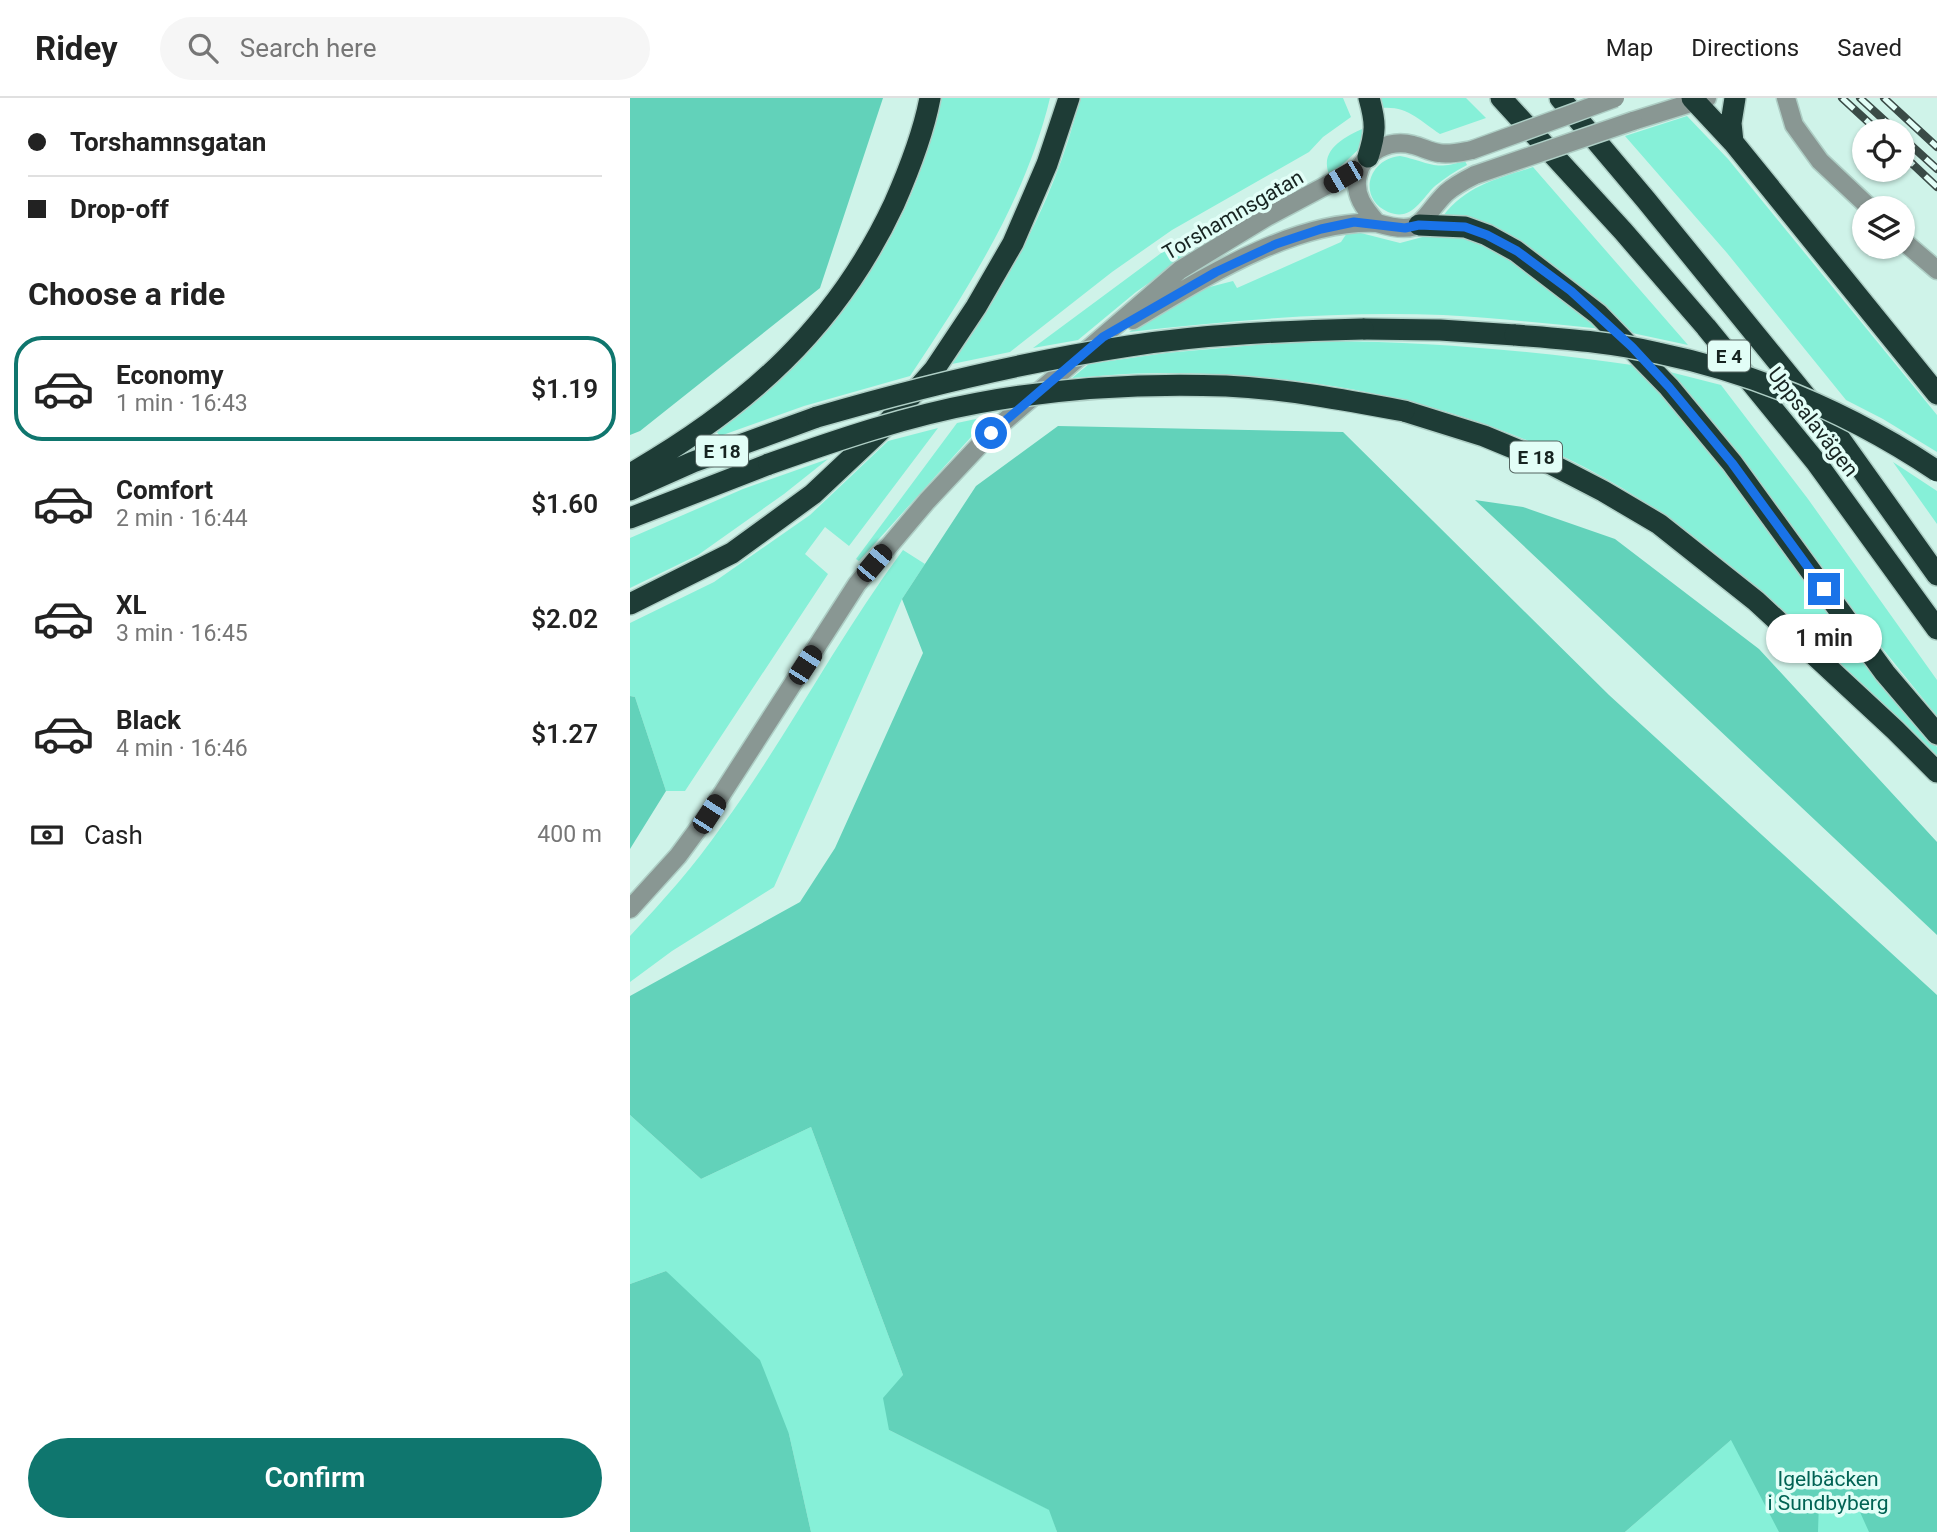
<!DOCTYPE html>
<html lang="en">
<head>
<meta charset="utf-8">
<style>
  :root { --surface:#fff; --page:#f6f6f6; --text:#222; --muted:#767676; --line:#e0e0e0; --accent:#0f766e }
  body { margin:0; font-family:Roboto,sans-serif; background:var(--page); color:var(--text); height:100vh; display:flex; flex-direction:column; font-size:26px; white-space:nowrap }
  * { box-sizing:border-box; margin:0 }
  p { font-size:23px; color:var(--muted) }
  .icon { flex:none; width:38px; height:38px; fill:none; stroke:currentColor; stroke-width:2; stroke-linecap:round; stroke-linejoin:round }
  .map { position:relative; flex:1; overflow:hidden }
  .side { display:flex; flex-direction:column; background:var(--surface); width:630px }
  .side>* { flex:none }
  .banner { display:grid; align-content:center; height:154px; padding:0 28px; background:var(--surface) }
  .tools { position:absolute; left:1222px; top:21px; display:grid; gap:14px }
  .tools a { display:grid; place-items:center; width:63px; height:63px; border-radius:50%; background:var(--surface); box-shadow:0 2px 5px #0004; font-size:35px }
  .end { position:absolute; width:32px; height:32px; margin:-16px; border:9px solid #1a73e8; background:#fff; box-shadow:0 0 0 4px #fff }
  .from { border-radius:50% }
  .bubble { position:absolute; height:49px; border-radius:24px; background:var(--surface); box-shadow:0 2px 5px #0004; font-size:23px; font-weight:600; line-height:49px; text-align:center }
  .car { position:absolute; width:21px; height:42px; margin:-21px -10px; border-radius:9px; box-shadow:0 0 5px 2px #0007; background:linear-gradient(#222 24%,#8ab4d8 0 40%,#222 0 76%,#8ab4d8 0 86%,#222 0) }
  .banner b { display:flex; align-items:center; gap:24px; height:66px; font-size:26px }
  .banner b+b { border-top:2px solid var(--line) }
  .banner i { width:18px; height:18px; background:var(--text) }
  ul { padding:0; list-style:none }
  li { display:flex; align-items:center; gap:21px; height:105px; margin:0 14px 10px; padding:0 14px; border:4px solid transparent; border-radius:28px }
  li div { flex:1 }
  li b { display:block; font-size:26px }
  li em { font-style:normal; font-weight:600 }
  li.selected { border-color:var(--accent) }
  li>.icon { width:63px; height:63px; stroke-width:1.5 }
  h2 { padding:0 28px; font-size:32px; line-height:84px }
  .pay { display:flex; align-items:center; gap:18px; height:77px; padding:0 28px; font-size:26px }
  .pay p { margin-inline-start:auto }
  .button { display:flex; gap:14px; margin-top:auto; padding:14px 28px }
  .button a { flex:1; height:80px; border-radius:42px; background:var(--accent); color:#fff; font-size:28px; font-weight:600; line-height:80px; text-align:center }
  header { display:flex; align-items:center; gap:42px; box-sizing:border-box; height:98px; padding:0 35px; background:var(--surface); border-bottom:2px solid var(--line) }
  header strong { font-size:33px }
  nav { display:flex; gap:38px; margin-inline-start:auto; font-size:24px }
  .search { width:490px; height:63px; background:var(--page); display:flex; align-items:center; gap:18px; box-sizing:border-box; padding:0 24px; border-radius:38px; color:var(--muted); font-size:26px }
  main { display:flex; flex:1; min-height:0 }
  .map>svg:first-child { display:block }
  .green { fill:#86f0d8 }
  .forest { fill:#62d2ba }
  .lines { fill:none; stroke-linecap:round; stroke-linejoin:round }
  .minor-casing { stroke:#aecec5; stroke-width:21 }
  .highway-casing { stroke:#aecec5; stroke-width:24 }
  .minor { stroke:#899793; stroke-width:18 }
  .highway { stroke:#1e3c36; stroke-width:21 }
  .rail-casing { stroke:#3a4b47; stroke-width:8 }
  .rail { stroke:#e2fef7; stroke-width:5; stroke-dasharray:16; stroke-linecap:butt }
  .minor-bridge-casing { stroke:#aecec5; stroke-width:21; stroke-linecap:butt }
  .highway-bridge-casing { stroke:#aecec5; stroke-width:24; stroke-linecap:butt }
  .minor-bridge { stroke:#899793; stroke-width:18 }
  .highway-bridge { stroke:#1e3c36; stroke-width:21 }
  .route { stroke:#1a73e8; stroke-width:9 }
  .labels { text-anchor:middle; stroke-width:7; stroke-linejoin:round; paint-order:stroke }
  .shield { fill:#e2fef7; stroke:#546561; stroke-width:2 }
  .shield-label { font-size:19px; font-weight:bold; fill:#172421 }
  .street-label { font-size:21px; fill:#172421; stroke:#e2fef7 }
  .park-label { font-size:21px; fill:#006354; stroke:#e2fef7 }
</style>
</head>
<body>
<header>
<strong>Ridey</strong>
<div class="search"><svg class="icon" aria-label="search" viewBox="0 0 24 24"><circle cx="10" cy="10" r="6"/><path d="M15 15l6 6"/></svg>Search here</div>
<nav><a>Map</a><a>Directions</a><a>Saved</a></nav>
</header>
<main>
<section class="side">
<div class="banner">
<b><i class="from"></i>Torshamnsgatan</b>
<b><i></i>Drop-off</b>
</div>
<h2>Choose a ride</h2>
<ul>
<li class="selected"><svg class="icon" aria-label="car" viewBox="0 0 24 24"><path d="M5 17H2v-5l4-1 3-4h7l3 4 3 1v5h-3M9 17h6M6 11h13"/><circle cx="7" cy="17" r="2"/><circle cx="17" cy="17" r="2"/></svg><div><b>Economy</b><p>1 min · 16:43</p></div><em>$1.19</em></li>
<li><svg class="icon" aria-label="car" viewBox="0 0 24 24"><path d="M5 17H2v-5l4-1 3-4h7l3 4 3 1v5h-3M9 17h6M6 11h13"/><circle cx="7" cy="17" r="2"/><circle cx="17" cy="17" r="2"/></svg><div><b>Comfort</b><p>2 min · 16:44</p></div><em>$1.60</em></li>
<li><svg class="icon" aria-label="car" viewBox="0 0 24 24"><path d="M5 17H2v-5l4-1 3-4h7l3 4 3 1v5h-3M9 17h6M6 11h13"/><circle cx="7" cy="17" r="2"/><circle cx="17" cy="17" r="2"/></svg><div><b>XL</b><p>3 min · 16:45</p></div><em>$2.02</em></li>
<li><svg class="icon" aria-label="car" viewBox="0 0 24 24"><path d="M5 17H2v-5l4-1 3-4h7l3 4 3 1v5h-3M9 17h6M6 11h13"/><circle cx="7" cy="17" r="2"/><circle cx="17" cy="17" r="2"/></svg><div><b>Black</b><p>4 min · 16:46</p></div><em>$1.27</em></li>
</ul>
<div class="pay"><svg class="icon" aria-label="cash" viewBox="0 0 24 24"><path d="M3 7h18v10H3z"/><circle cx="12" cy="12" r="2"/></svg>Cash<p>400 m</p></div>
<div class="button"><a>Confirm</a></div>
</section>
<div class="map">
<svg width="1307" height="1434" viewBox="0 0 1307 1434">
  <rect width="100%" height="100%" fill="#cff3e9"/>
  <path class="green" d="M 310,0 L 420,0 C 395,103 338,191 280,278 L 174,308 L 90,338 L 85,332 C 178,270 259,169 294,62 C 301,42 305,21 310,0 Z
    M 450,0 L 713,0 L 721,19 L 693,39 L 679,54 L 542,132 L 482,174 L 380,254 L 322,266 C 378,185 427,97 450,0 Z
    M 747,0 L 836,0 L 856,20 L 810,36 C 790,23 778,8 752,10 Z
    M 1057,18 L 1098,61 L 1307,317 L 1307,354 L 1253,321 L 1216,302 L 1097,155 L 995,38 Z
    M 737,29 L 729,51 L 700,78 C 687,52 717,37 737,29 Z
    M 770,58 C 800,64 802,73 835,63 L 837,67 C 825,73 815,80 805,88 C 791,101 782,124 758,114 C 727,100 738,61 770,58 Z
    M 903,69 L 1058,247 L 1002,235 L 947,186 L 902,154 L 813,118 C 837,87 867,81 903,69 Z
    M 719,132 L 770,145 L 804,136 L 839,139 L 864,151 L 898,173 L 973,231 C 920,226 867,220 813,217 C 708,213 604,222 499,234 L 568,192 L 603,183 L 607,190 L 711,144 Z
    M 558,146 L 561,150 L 549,164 L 506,194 L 448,242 L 403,250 L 538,150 Z
    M 699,243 C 802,244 907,253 1009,268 L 1110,391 L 1268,604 L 1307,649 L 1307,660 C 1217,575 1129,481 1025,411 C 878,312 703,274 527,275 C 499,275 470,278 442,280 L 459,266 L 536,255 L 637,246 Z
    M 1040,274 L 1091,287 L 1178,401 L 1307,582 L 1307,618 L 1219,509 L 1148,412 Z
    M 360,318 L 229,463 L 226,461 L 327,325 Z
    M 308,330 L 219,448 L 195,429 L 175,456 L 198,476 L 55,693 L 36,693 L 5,599 L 0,598 L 0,525 L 84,484 L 180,417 L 258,343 Z
    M 198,361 L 154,396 L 68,457 L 0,490 L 0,440 L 113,391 Z
    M 1263,364 L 1307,393 L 1307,426 Z
    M 273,452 L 295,466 L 272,501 L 144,789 L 42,853 L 0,884 L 0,838 C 33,803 64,768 92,728 C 157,639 207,541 273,452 Z
    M 0,1017 L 71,1081 L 181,1029 L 273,1277 L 259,1332 L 420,1412 L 427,1434 L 181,1434 L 159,1336 L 36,1173 L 0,1186 Z
    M 1102,1341 L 1192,1343 L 1307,1410 L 1307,1434 L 995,1434 Z"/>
  <path class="forest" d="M 0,0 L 253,0 L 190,190 L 10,333 L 0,337 Z
    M 428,328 L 713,334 L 979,597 L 1307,897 L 1307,1434 L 1239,1434 L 1225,1403 L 1189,1402 L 1188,1434 L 1149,1434 L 1101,1342 L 995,1434 L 427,1434 L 419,1412 L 259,1332 L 253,1300 L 273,1277 L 181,1029 L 71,1081 L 0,1017 L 0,898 L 170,804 L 205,750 L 293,555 L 272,501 L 346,388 Z
    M 845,402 L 893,409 L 985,441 L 1129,551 L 1307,744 L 1307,837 Z
    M 0,598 L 5,599 L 36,693 L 0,751 Z
    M 36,1173 L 130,1262 L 159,1336 L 181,1434 L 0,1434 L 0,1186 Z"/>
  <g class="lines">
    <defs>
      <path id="minor" d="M 1156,0 L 1164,27 L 1190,63 L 1240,110
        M 1003,23 L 1077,0
        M 842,52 C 831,54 820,57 809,55 C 800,54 792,49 783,47 C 760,41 733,53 728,77 C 723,97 735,111 747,125 C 794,139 789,122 816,95 C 825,87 835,82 845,77
        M 1272,142 L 1307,172
        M 503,222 C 572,181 665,121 747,125
        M 0,811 L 48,758 L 79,716 L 227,486 L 297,403 L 361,335 L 550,172 L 635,120 L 729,70"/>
      <path id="highway" d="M 871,0 L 993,133 L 1076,229 L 1186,364 L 1307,531
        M 930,0 L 1016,102 L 1208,338 L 1307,477
        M 1062,0 L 1103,44 L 1307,296
        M 1103,44 L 1101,25 L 1105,0
        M 738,59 C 746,34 746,25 739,0
        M 789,127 L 835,129 L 857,137 L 886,153 L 968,216 L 1039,289 L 1102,365 L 1255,575 L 1307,636
        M 733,231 L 810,232 L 885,237
        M 774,313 L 854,338 L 917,364 L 973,393 L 1029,426 L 1126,503 L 1265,632 L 1307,674
        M 0,376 C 117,309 206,230 264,106 C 279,72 293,37 300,0
        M 0,392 L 63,364 L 187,319
        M 0,420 L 139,366
        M 0,506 L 102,455 L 183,396 L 251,332 L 304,272 L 346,209 L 383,145 L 417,66 L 439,0"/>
    </defs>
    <use href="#minor" class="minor-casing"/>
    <use href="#highway" class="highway-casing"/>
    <use href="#minor" class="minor"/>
    <use href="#highway" class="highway"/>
    <defs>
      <path id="rail" d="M 1212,0 L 1248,33
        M 1230,0 L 1266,33
        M 1254,0 L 1307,49
        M 1272,39 L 1307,71
        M 1272,56 L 1307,89"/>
    </defs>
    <use href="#rail" class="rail-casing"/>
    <use href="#rail" class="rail"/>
    <defs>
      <path id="minor-bridge" d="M 842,52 L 985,0
        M 845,77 L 1003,23"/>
      <path id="highway-bridge" d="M 885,237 C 933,241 981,244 1028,255 C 1129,276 1222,316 1307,373
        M 187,319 C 290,289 393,264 499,248 C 576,236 655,233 733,231
        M 139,366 C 207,342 277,318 348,305 C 429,290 513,285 596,288 C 656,291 715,302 774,313"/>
    </defs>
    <use href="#minor-bridge" class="minor-bridge-casing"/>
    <use href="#highway-bridge" class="highway-bridge-casing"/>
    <use href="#minor-bridge" class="minor-bridge"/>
    <use href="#highway-bridge" class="highway-bridge"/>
  </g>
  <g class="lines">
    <path class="route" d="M 361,335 L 473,239 L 586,174 L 646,146 L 691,131 L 724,124 L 775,130 L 789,127 L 835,129 L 857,137 L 887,153 L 941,193 L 1002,249 L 1039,289 L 1102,365 L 1194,491"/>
  </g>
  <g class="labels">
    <g class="shield">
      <rect x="1078" y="242.5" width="42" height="31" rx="5"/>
      <rect x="66" y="337.5" width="52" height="31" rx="5"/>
      <rect x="880" y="343.5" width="52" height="31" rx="5"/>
    </g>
    <g class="shield-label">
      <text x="1099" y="265">E 4</text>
      <text x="92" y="360">E 18</text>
      <text x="906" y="366">E 18</text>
    </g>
    <g class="street-label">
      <text transform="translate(603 117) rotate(-30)" y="7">Torshamnsgatan</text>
      <text transform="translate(1183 324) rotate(52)" y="7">Uppsalavägen</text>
    </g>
    <g class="park-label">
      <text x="1198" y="1388">Igelbäcken<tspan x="1198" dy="24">i Sundbyberg</tspan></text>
    </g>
  </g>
</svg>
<div class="tools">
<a><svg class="icon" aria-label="locate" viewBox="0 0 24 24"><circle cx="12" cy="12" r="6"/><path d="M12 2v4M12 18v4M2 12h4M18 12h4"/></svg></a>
<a><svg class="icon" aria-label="layers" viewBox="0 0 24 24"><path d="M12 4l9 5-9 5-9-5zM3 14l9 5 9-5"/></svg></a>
</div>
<i class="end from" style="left:361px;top:335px"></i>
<i class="end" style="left:1194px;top:491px"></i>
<div class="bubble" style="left:1136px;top:516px;width:116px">1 min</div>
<i class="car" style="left:713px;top:79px;rotate:240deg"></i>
<i class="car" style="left:244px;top:465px;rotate:40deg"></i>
<i class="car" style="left:175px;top:567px;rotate:33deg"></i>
<i class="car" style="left:79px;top:716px;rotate:33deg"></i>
</div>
</main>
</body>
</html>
